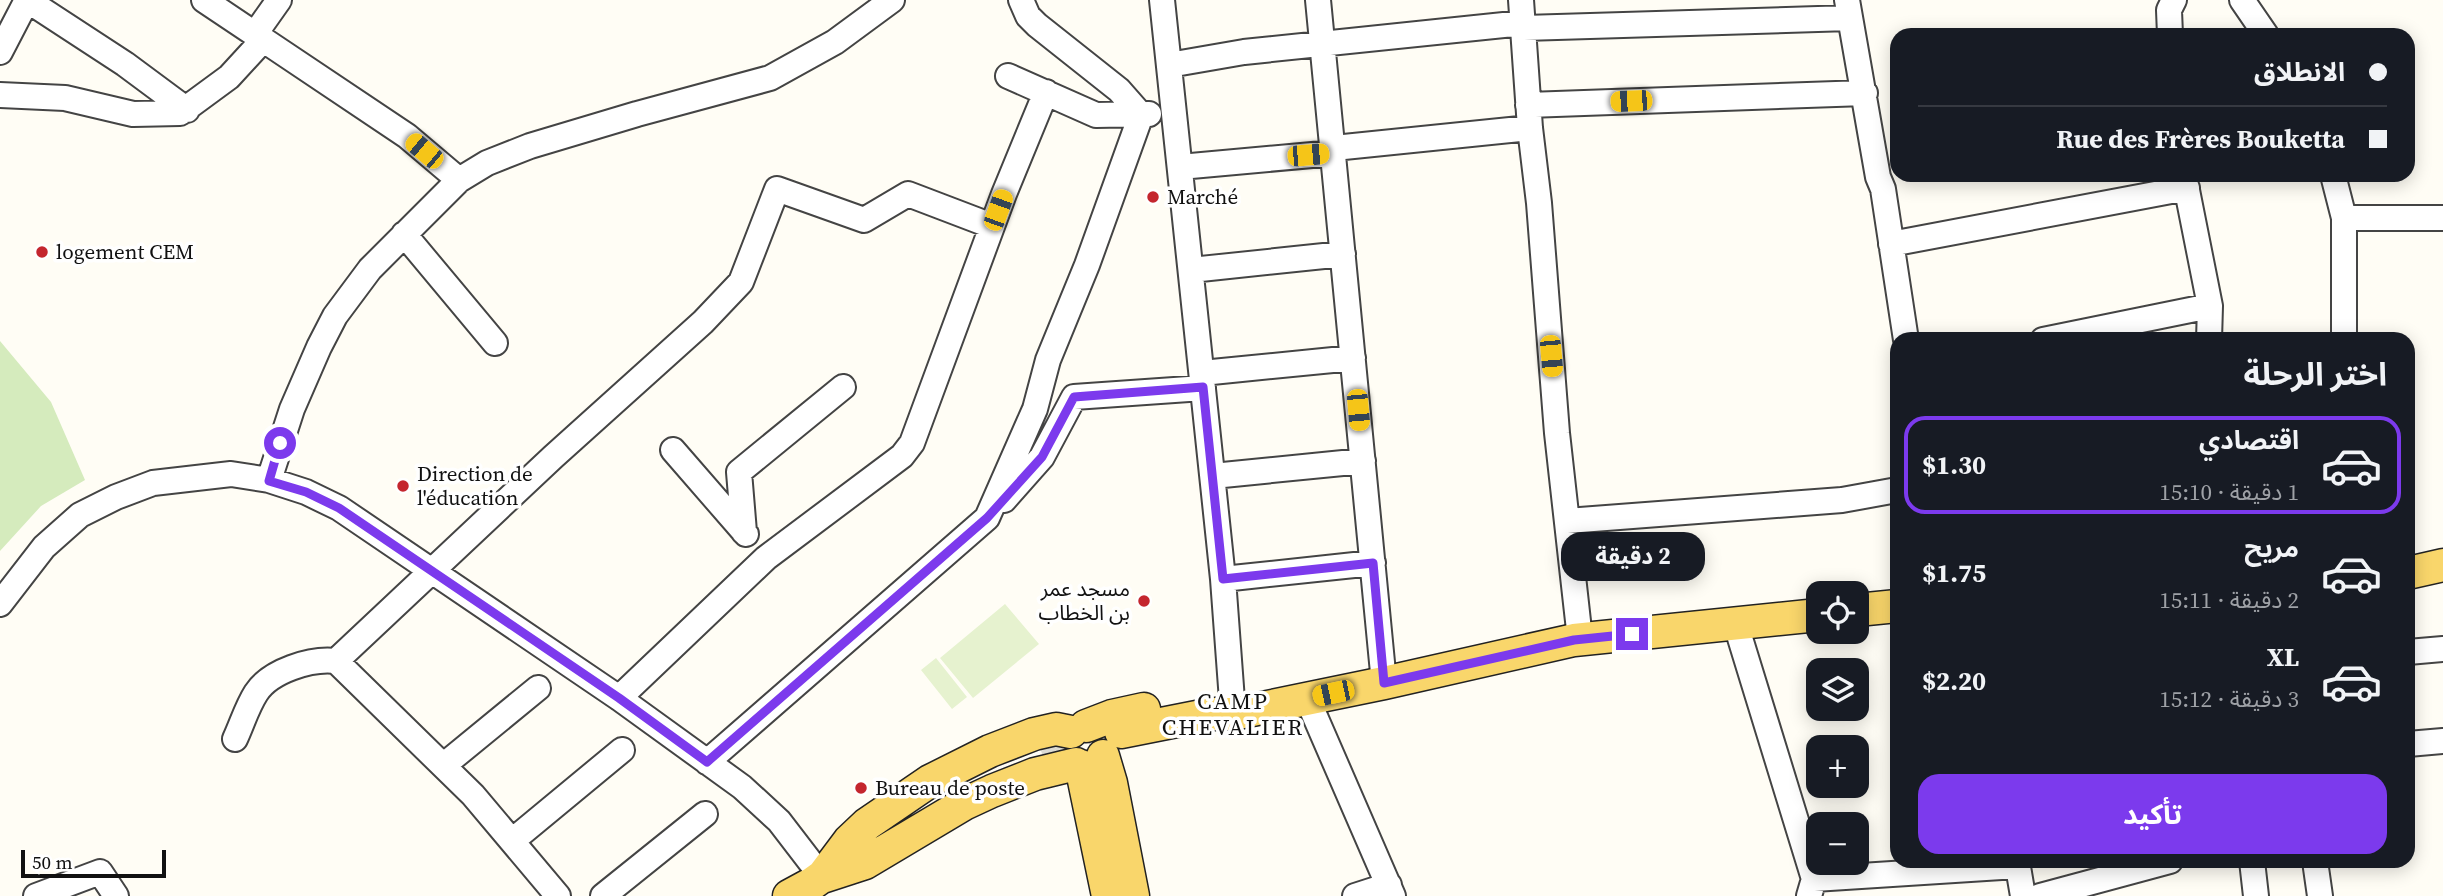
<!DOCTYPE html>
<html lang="ar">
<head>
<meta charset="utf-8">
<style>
  :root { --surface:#171b24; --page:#242831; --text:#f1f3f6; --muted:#9ea1a6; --line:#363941; --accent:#7c3aed }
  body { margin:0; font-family:"Source Serif 4","Noto Sans Arabic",serif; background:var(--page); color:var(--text); direction:rtl; height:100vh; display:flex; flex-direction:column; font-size:26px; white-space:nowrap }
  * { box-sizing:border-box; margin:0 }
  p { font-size:23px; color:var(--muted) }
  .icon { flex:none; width:38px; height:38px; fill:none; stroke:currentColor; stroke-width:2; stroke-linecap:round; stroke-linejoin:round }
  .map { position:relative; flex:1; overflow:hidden; direction:ltr }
  .drawer { position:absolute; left:1890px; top:332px; width:525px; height:536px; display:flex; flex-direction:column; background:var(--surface); border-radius:21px; box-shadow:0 4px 18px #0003; direction:rtl }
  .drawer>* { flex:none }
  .hud { position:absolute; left:1890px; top:28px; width:525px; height:154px; border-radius:21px; box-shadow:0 4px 18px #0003; direction:rtl; display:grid; align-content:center; height:154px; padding:0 28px; background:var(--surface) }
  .tools { position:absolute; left:1806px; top:581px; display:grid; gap:14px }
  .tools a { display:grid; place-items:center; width:63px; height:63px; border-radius:14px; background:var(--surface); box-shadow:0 4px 18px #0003; font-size:35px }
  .scale { position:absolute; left:21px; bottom:18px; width:145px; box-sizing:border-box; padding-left:7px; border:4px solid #111; border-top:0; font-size:19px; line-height:24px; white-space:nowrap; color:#111; -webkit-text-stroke:5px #fff; paint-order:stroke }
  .end { position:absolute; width:32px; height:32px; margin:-16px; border:9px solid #7c3aed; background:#fff; box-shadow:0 0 0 4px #fff }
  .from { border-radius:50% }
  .bubble { position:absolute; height:49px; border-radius:21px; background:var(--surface); box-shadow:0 4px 18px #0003; font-size:23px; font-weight:700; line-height:49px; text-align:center; direction:rtl }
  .car { position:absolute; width:21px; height:42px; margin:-21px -10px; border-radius:9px; box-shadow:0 0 5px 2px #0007; background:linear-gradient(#f5c518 24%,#345 0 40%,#f5c518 0 76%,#345 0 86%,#f5c518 0) }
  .hud b { display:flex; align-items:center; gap:24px; height:66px; font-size:26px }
  .hud b+b { border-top:2px solid var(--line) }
  .hud i { width:18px; height:18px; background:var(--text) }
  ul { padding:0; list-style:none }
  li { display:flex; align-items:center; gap:21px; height:98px; margin:0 14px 10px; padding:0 14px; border:4px solid transparent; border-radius:21px }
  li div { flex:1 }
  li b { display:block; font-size:26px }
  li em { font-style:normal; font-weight:700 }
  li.current { border-color:var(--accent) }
  li>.icon { width:63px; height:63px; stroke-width:1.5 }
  h2 { padding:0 28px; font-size:32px; line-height:84px }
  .primary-button { display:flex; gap:14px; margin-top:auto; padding:14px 28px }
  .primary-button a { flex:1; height:80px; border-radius:21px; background:var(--accent); color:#fff; font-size:28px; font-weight:700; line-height:80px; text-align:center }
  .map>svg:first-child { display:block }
  .grass { fill:#d5ebbd }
  .pitch { fill:#e6f2cf }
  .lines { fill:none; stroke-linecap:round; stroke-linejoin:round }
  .major-tunnel { stroke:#dbdad3; stroke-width:32; stroke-dasharray:32 16; stroke-linecap:butt }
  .minor-casing { stroke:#444; stroke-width:28 }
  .major-casing { stroke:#222; stroke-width:35 }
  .minor { stroke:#fff; stroke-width:24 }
  .major { stroke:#f9d66b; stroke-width:32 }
  .route { stroke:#7c3aed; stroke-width:9 }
  .poi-dot { fill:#c4262e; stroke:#fff; stroke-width:2.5 }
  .labels { text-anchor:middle; stroke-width:7; stroke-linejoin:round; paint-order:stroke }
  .poi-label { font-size:21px; fill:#111; stroke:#fff; text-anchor:start }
  .neighbourhood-label { font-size:23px; letter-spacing:2px; fill:#111; stroke:#fff }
</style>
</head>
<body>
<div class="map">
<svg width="2443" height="896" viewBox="0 0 2443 896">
  <rect width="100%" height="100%" fill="#fffdf5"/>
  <path class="grass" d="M 0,341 L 51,402 L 85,480 L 41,506 L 0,551 Z"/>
  <path class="pitch" d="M 1005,604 L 1039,644 L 973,698 L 940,658 Z
    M 936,658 L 967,697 L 952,709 L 921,670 Z"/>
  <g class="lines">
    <path class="major-tunnel" d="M 1042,754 L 1121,732"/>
    <defs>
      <path id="minor" d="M 27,0 L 125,64 L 187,110
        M 204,0 L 407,136 L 459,180
        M 1162,0 L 1223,579 L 1233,714
        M 1318,0 L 1384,683
        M 1521,0 L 1530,128 L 1539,203 L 1557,433 L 1580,639
        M 1847,0 L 1878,177 L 1883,189 L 1906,340
        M 2242,0 L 2266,35
        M 1524,28 L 1850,18
        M 255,34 L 279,0
        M 2170,35 L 2169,10 L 2174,0
        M 0,52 L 27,0
        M 1169,65 L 1244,52 L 1523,23
        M 1008,76 L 1096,115 L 1149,114
        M 0,95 L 65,98 L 133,114 L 180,113 L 229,77 L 263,40
        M 1528,105 L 1865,93
        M 1334,148 L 1530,128
        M 1180,167 L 1334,153
        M 2184,175 L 2210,306 L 2209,340
        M 2333,175 L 2344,218 L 2344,340
        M 2344,218 L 2443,218
        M 404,234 L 495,343
        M 1891,244 L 2187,188
        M 1191,270 L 1343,254
        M 2043,340 L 2210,306
        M 1202,373 L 1353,358
        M 673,450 L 746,534
        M 1213,476 L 1363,461
        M 269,480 L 292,409 L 319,347 L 335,316 L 370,269 L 459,180 L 487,163 L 530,146 L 637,114 L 770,78 L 835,42 L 892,0
        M 1004,500 L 1042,457 L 1074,397 L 1203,388
        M 1567,521 L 1842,500 L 1897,490
        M 744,532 L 739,472 L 843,387
        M 1223,579 L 1373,563
        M 0,604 L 44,547 L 80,515 L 116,497 L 153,483 L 231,474 L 269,480 L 306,492 L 339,508 L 619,698 L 742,787 L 779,821 L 822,877
        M 1736,625 L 1814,879 L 1809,896
        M 2408,652 L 2443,649
        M 336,661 L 553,457 L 703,322 L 741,282 L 777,189 L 864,220 L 908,194 L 992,226
        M 619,698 L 766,558 L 902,456 L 912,443 L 1004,194 L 1046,92
        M 1307,698 L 1393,896
        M 235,739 C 242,724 247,707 256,693 C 270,671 311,658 336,661 L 473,795 L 558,896
        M 2408,744 L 2443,741
        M 707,762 L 987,518 L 1035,409 L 1048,360 L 1087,265 L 1141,115 L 1119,90 L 1037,25 L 1028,16 L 1021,0
        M 444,765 L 538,688
        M 512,841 L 622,750
        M 2017,861 L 2023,896
        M 2252,861 L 2256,896
        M 2315,861 L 2320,896
        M 1814,879 L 2017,866
        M 36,896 L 100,872 L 116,896
        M 603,896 L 705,814
        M 1355,896 L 1389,885
        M 2040,896 L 2170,861"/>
      <path id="major" d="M 2408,573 L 2443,565
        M 1857,610 L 1897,606
        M 1086,726 L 1112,716 L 1144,709
        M 1121,732 L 1212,714 L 1233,714 L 1384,683 L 1574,640 L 1818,615
        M 1103,756 L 1111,783 L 1133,896
        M 1081,766 L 1108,896
        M 822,877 L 849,841 L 867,824 L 930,781 L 990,751 L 1034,734 L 1056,729 L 1071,732
        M 822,877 L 865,863 L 964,804 L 992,791 L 1035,774 L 1076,764
        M 789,896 L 813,883 L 838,865"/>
    </defs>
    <use href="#minor" class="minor-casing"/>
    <use href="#major" class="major-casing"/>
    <use href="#minor" class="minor"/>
    <use href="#major" class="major"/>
  </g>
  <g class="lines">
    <path class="route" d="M 280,443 L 269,481 L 306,492 L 339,508 L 619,698 L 707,762 L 987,518 L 1042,457 L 1074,397 L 1203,387 L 1223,579 L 1373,563 L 1384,683 L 1574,640 L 1632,634"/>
  </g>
  <g class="poi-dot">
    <circle cx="1153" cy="197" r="7"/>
    <circle cx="42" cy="252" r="7"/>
    <circle cx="403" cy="486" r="7"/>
    <circle cx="1144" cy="601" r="7"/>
    <circle cx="861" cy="788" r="7"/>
  </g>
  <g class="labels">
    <g class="poi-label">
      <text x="1167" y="204">Marché</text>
      <text x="56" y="259">logement CEM</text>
      <text x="417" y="481">Direction de<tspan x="417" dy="24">l'éducation</tspan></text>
      <text x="1130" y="596" text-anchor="end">مسجد عمر<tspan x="1130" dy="24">بن الخطاب</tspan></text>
      <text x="875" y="795">Bureau de poste</text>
    </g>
    <g class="neighbourhood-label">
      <text x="1233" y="709">CAMP<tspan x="1233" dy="26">CHEVALIER</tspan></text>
    </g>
  </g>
</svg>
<div class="tools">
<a><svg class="icon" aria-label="locate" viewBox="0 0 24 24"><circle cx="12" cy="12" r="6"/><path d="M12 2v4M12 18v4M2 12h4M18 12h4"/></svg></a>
<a><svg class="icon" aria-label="layers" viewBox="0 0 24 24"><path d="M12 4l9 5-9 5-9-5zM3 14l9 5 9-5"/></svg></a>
<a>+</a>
<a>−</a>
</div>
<div class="scale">50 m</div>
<i class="end from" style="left:280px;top:443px"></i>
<i class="end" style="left:1632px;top:634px"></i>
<div class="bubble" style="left:1561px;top:532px;width:144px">2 دقيقة</div>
<i class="car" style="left:1631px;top:101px;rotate:268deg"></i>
<i class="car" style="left:424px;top:151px;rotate:310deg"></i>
<i class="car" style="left:1308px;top:155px;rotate:85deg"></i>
<i class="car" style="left:998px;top:210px;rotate:20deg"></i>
<i class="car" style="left:1551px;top:356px;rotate:175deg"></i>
<i class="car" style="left:1358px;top:410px;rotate:175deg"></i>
<i class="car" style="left:1333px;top:693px;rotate:258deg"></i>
<div class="hud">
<b><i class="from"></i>الانطلاق</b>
<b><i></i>Rue des Frères Bouketta</b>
</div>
<section class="drawer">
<h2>اختر الرحلة</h2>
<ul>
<li class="current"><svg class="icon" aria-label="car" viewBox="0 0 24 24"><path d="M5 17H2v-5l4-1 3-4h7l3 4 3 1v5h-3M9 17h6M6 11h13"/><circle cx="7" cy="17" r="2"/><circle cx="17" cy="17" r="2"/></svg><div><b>اقتصادي</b><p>1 دقيقة · 15:10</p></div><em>$1.30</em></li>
<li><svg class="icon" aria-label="car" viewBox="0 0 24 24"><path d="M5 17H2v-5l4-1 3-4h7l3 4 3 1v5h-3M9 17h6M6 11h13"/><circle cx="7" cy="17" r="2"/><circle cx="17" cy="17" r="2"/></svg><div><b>مريح</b><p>2 دقيقة · 15:11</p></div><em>$1.75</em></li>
<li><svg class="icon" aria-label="car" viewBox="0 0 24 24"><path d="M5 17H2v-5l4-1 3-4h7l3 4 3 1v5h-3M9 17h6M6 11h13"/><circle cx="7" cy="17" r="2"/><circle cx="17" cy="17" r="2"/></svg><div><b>XL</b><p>3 دقيقة · 15:12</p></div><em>$2.20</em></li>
</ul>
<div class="primary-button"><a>تأكيد</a></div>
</section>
</div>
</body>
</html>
